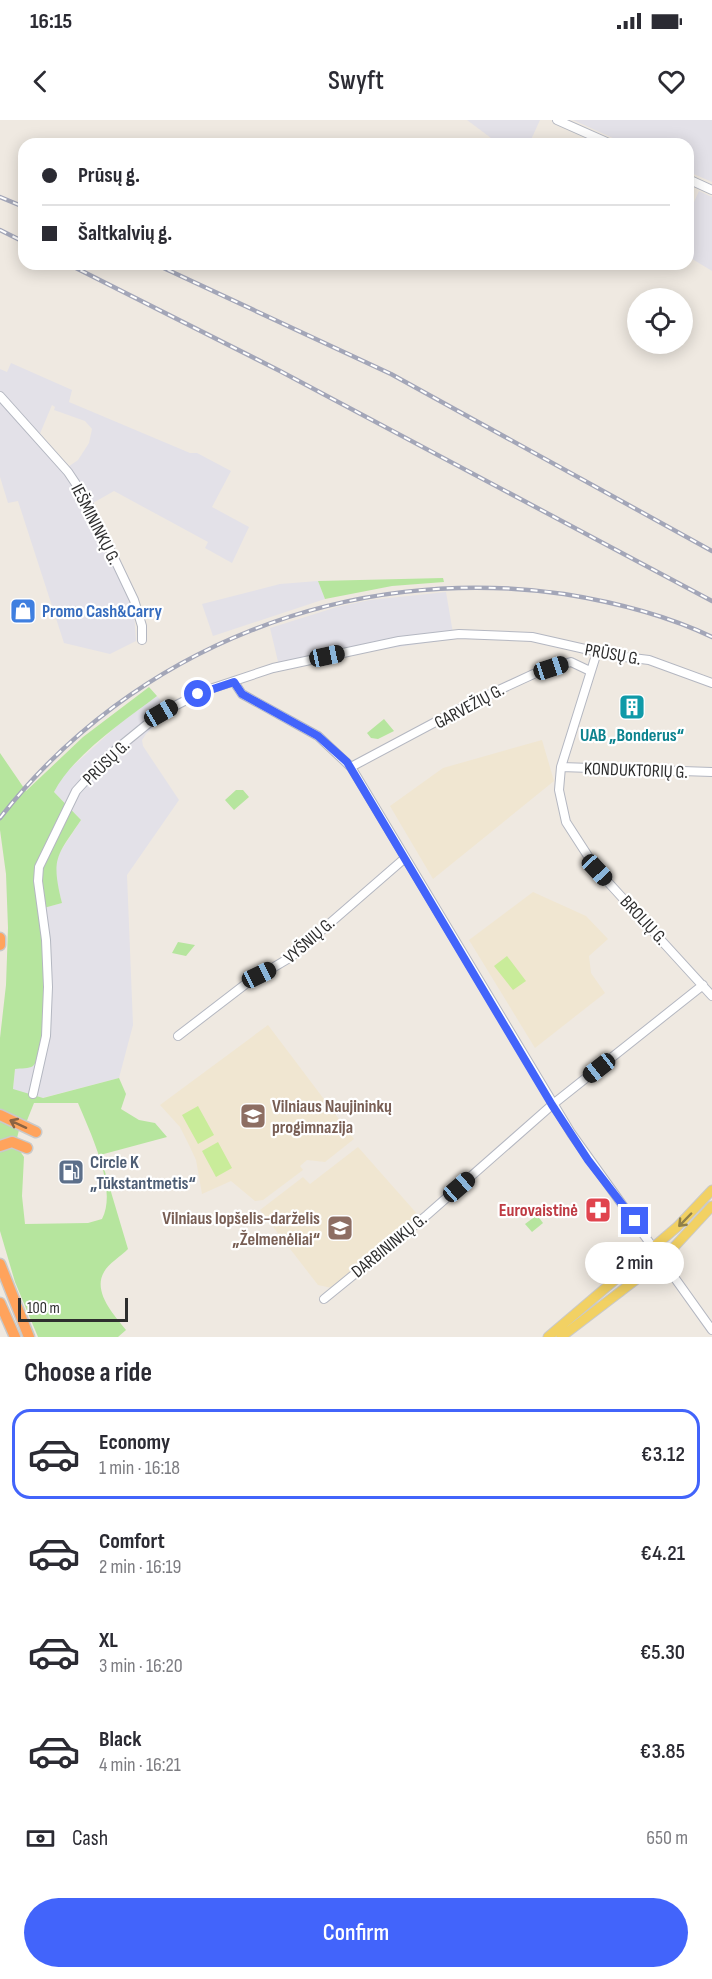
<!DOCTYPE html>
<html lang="en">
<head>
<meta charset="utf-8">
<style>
  :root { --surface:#fff; --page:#f7f7f7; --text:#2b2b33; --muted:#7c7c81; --line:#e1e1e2; --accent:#4264fb }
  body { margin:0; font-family:"Sofia Sans Condensed",sans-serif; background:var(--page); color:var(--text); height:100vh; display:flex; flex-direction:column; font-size:22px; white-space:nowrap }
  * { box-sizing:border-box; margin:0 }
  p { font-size:20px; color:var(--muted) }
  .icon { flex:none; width:33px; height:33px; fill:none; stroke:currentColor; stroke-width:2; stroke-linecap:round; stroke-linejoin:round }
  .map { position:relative; height:1217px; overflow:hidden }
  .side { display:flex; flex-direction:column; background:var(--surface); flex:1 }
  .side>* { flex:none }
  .hud { position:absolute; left:18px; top:18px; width:676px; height:132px; border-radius:18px; box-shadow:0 3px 15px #0003; display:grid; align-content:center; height:132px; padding:0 24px; background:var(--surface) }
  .fabs { position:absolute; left:627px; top:168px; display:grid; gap:12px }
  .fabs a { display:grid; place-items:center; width:66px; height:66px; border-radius:50%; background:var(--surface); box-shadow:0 3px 15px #0003; font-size:30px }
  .scale { position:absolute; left:18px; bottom:15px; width:110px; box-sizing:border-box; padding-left:6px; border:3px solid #2e2e2e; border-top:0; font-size:16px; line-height:21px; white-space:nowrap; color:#2e2e2e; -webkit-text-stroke:4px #fff; paint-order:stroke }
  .end { position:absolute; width:27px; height:27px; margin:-14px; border:8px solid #4264fb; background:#fff; box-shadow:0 0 0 3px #fff }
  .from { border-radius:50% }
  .bubble { position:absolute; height:42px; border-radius:21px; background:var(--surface); box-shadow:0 3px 15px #0003; font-size:20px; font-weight:600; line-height:42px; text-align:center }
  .car { position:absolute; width:18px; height:36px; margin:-18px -9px; border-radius:8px; box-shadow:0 0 4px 2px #0007; background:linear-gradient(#222 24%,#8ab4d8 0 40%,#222 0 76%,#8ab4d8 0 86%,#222 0) }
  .hud b { display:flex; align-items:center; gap:21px; height:57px; font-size:22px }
  .hud b+b { border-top:2px solid var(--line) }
  .hud i { width:15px; height:15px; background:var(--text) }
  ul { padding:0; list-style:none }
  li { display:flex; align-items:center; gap:18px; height:90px; margin:0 12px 9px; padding:0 12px; border:3px solid transparent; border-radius:18px }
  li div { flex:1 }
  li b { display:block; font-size:22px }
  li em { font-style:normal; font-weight:600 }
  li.selected { border-color:var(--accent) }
  li>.icon { width:54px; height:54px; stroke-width:1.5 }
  h2 { padding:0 24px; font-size:27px; line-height:72px }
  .pay { display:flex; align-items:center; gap:15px; height:66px; padding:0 24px; font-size:22px }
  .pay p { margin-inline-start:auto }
  .cta { display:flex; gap:12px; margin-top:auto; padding:12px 24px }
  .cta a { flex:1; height:69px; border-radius:36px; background:var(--accent); color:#fff; font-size:24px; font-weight:600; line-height:69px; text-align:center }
  .status { display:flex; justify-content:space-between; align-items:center; height:42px; padding:0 30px; background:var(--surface); direction:ltr }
  .status svg { height:16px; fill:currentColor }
  header { display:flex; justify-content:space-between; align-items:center; height:78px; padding:0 24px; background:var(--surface); font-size:27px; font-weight:600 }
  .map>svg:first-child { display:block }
  .industrial { fill:#e3e1e8; fill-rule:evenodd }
  .education { fill:#f0e6d1 }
  .green { fill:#b6e59e }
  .pitch { fill:#c9ec9a }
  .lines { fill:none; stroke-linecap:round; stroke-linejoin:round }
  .minor-casing { stroke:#b4b7c1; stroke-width:10 }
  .major-casing { stroke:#c9c9c9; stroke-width:11 }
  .highway-casing { stroke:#c9c9c9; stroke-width:13 }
  .minor { stroke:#fff; stroke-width:8 }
  .major { stroke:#f2d163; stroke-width:9 }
  .highway { stroke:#ffa35c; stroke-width:10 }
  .rail-casing { stroke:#a3a6b8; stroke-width:4.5 }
  .rail { stroke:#fff; stroke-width:2; stroke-dasharray:7; stroke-linecap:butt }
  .oneway { stroke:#8c6343 }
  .oneway2 { stroke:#908048 }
  .route { stroke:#4264fb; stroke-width:8 }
  .labels { text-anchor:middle; stroke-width:4.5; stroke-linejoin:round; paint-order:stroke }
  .street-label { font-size:18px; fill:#2e2e2e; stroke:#fff }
  .shop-label { font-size:18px; font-weight:bold; fill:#366cbe; stroke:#fff; text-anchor:start }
  .culture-label { font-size:18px; font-weight:bold; fill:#0d838f; stroke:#fff }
  .education-label { font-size:18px; font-weight:bold; fill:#785e54; stroke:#fff; text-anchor:start }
  .service-label { font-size:18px; font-weight:bold; fill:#4e5e75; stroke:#fff; text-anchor:start }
  .health-label { font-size:18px; font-weight:bold; fill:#be3a42; stroke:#fff; text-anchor:end }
</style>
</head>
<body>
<div class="status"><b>16:15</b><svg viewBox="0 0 49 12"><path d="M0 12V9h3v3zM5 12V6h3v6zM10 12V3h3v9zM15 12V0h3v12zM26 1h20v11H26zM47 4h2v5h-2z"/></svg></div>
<header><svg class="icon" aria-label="back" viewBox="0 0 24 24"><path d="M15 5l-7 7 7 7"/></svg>Swyft<svg class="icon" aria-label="heart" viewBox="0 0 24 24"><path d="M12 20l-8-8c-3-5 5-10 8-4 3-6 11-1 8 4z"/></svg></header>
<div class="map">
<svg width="712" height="1217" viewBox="0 0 712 1217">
  <rect width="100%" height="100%" fill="#efe9e1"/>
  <path class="industrial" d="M 467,0 L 540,0 L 529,24 L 499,24 Z
    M 573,0 L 712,0 L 712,62 L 689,52 L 688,24 L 626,24 Z
    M 699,71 L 712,77 L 712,151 L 689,137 L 689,93 Z
    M 11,243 L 72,270 L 69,282 L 190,333 L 197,333 L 231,351 L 212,387 L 249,407 L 232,443 L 205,428 L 208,422 L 114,371 L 93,383 L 133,475 L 136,521 L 110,534 L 64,523 L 18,381 L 8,383 L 0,357 L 0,278 L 12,284 L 0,271 L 0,249 L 7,252 ZM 52,285 L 55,287 L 54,290 L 85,301 L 92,309 L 89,323 L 78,340 L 68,347 L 39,316 Z
    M 318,461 L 325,479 L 213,516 L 202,484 L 280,464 Z
    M 446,472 L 454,519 L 349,534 L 280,550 L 270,508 L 337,487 L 370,480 Z
    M 157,576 L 170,592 L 146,614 L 142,620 L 143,626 L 179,680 L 127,755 L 133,905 L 119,958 L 42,978 L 13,970 L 15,948 L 32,947 L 40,789 L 62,783 L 54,752 L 56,738 L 81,700 L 54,672 L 62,656 L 119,604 Z"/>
  <path class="education" d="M 542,620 L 554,661 L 433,759 L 390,686 L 443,648 Z
    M 533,772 L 586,796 L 608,819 L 589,836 L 591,853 L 605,873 L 535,928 L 469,820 Z
    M 268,905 L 354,1019 L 325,1042 L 307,1040 L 300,1046 L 303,1050 L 263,1080 L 255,1081 L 231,1061 L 202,1074 L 196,1040 L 190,1027 L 180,1007 L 160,985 Z
    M 358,1027 L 419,1096 L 332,1168 L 318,1165 L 260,1090 L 303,1057 L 310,1064 Z"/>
  <path class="green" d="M 443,458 L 444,462 L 392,466 L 325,479 L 318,461 Z
    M 149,567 L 157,576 C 124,601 73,635 54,672 L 81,700 C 56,737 51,738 62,783 L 40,789 C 43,812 50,932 33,946 C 29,949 21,948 15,949 L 13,969 L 43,978 L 119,958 L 126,974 L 121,989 L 139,1000 L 155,1003 L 167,1017 L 100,1035 L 128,1129 C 121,1136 108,1144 104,1152 C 92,1172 115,1196 126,1210 L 118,1217 L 38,1217 L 15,1162 L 0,1111 L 0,1029 L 18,1028 L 24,1037 L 22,1076 L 25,1104 L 88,1103 L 102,1099 C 118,1069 90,1012 78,983 L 34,983 L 26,1003 L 0,989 L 0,918 L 6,865 L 8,808 L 6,754 L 0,710 L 0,633 L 26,671 L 83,617 Z
    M 384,599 L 394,611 L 378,619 L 371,618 L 367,613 Z
    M 236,670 L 243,670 L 249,677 L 234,690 L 225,680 Z
    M 178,822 L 195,825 L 186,836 L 172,833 Z
    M 0,1001 L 19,1010 L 17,1018 L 0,1020 Z
    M 537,1095 L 543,1103 L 532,1112 L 525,1104 Z"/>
  <path class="pitch" d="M 507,836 L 526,861 L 513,870 L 494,846 Z
    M 198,986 L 214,1015 L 198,1024 L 182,995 Z
    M 218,1022 L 232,1048 L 216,1057 L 202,1031 Z"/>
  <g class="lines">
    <defs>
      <path id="minor" d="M 557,0 L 611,24
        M 688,59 L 712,70
        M 0,276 L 68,352 L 86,379 L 134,480 L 142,506 L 142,520
        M 597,532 L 561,647 L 559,670 L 566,702 L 597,750 L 712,876
        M 234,562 L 242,574 L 318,616 L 351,647 L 571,1013 L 712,1210
        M 351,647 L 473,582 L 540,551 L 571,542 L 590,551
        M 561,647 L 712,652
        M 178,916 L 247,863 L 291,837 L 405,738
        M 33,974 L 46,916 L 48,867 L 46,820 L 38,761 L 39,747 L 76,671 L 107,637 L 161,593 L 204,571 L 273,548 L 399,521 L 459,514 L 532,517 L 616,536 L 649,540 L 712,563
        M 324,1179 L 427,1095 L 552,985 L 703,865"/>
      <path id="major" d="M 548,1217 L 677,1107 L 712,1070
        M 561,1217 L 663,1139 L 712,1086"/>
      <path id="highway" d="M 0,818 L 0,825
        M 0,995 L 36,1012
        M 0,1026 L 12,1022 L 27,1028
        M 0,1144 L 29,1217
        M 0,1183 L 15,1217"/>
    </defs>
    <use href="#minor" class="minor-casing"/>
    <use href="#major" class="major-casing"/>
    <use href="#highway" class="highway-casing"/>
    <use href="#minor" class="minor"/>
    <use href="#major" class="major"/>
    <use href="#highway" class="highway"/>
    <defs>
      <path id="rail" d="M 0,77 L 24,87
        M 0,110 L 24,122
        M 68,144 L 280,251 L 712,481
        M 155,144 L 391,254 L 712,431
        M 0,698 C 133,527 350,443 564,474 C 614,482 666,495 712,517"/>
    </defs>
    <use href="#rail" class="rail-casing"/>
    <use href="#rail" class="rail"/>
  </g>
  <defs><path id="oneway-shaft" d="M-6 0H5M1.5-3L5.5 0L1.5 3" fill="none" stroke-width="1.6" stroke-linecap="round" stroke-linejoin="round" transform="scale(1.5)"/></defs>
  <use class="oneway" href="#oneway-shaft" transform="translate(18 1004) rotate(-155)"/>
  <use class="oneway2" href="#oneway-shaft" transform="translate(685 1100) rotate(134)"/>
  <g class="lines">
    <path class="route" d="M 198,574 L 234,562 L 242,574 L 318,616 L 347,642 L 552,985 L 588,1040 L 635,1101"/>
  </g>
  <defs>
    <symbol id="shop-square" viewBox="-11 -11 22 22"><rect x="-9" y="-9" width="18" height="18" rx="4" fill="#3f7fe0" stroke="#fff"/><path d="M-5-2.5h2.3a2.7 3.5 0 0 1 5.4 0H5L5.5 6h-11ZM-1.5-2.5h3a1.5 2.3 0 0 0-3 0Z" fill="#fff"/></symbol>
    <symbol id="building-square" viewBox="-11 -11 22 22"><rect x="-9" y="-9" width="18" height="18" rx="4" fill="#0f9aa8" stroke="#fff"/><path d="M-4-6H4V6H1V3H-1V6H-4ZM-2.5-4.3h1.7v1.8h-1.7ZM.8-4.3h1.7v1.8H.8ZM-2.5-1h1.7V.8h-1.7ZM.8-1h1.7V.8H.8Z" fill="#fff"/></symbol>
    <symbol id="school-square" viewBox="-11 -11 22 22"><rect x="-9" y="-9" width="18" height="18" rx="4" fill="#8d6e63" stroke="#fff"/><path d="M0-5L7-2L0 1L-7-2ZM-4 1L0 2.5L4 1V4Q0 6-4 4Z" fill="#fff"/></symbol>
    <symbol id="fuel-square" viewBox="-11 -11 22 22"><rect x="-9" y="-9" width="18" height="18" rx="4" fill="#5c6f8a" stroke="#fff"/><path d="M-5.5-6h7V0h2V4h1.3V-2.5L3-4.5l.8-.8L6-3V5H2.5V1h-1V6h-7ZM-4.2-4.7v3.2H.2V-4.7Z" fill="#fff"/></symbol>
    <symbol id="pharmacy-square" viewBox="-11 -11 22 22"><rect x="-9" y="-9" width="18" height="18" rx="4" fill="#e0444e" stroke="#fff"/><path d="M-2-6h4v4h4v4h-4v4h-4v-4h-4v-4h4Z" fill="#fff"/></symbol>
  </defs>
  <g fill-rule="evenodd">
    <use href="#shop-square" x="8" y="476" width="30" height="30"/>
    <use href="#building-square" x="617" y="572" width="30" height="30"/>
    <use href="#school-square" x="238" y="981" width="30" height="30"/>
    <use href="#fuel-square" x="56" y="1037" width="30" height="30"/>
    <use href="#pharmacy-square" x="583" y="1075" width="30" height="30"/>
    <use href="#school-square" x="325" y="1093" width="30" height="30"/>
  </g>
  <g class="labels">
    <g class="street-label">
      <text transform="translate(96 404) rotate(63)" y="6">IEŠMININKŲ G.</text>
      <text transform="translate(613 534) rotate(10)" y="6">PRŪSŲ G.</text>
      <text transform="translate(469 586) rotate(-28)" y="6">GARVEŽIŲ G.</text>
      <text transform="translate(106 642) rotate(-44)" y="6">PRŪSŲ G.</text>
      <text transform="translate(636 650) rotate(2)" y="6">KONDUKTORIŲ G.</text>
      <text transform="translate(644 800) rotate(47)" y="6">BROLIŲ G.</text>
      <text transform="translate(309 820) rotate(-41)" y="6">VYŠNIŲ G.</text>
      <text transform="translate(389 1125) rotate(-39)" y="6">DARBININKŲ G.</text>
    </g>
    <g class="shop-label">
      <text x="42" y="497">Promo Cash&amp;Carry</text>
    </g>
    <g class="culture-label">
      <text x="632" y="621">UAB „Bonderus“</text>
    </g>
    <g class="education-label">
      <text x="272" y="992">Vilniaus Naujininkų<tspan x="272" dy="21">progimnazija</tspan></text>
      <text x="320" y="1104" text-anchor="end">Vilniaus lopšelis-darželis<tspan x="320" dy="21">„Želmenėliai“</tspan></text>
    </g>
    <g class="service-label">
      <text x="90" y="1048">Circle K<tspan x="90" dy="21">„Tūkstantmetis“</tspan></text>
    </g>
    <g class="health-label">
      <text x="578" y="1096">Eurovaistinė</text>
    </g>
  </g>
</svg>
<div class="fabs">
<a><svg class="icon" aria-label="locate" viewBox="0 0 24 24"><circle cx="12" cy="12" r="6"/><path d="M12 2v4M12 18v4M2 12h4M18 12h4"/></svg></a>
</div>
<div class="scale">100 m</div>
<i class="end from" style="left:198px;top:574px"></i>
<i class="end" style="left:635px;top:1101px"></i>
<div class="bubble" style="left:585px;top:1122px;width:99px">2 min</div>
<i class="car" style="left:327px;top:536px;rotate:78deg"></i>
<i class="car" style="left:551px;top:548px;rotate:72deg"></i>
<i class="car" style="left:161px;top:593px;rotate:60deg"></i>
<i class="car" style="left:597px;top:750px;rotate:137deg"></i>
<i class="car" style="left:259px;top:855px;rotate:64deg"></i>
<i class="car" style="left:599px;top:948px;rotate:232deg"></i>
<i class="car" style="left:459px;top:1067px;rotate:49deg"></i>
<div class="hud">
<b><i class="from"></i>Prūsų g.</b>
<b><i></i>Šaltkalvių g.</b>
</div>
</div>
<section class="side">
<h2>Choose a ride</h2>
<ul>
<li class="selected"><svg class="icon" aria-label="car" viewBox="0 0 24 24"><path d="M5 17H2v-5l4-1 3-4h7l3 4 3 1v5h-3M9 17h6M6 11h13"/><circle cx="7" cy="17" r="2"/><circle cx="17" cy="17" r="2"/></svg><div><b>Economy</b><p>1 min · 16:18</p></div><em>€3.12</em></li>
<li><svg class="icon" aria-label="car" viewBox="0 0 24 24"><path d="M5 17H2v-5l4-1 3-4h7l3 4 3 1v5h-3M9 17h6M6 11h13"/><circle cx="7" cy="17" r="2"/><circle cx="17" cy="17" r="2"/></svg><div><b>Comfort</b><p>2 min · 16:19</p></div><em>€4.21</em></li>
<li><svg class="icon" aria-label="car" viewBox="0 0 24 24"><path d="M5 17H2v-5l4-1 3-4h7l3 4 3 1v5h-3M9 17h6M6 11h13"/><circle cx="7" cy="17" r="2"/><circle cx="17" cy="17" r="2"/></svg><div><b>XL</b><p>3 min · 16:20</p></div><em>€5.30</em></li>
<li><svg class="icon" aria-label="car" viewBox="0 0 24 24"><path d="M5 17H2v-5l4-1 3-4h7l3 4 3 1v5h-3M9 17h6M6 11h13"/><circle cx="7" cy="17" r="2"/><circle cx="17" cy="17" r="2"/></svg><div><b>Black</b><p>4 min · 16:21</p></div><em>€3.85</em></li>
</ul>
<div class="pay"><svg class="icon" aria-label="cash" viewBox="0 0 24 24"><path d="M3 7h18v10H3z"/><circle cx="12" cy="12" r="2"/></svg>Cash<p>650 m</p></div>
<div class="cta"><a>Confirm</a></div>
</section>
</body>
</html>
